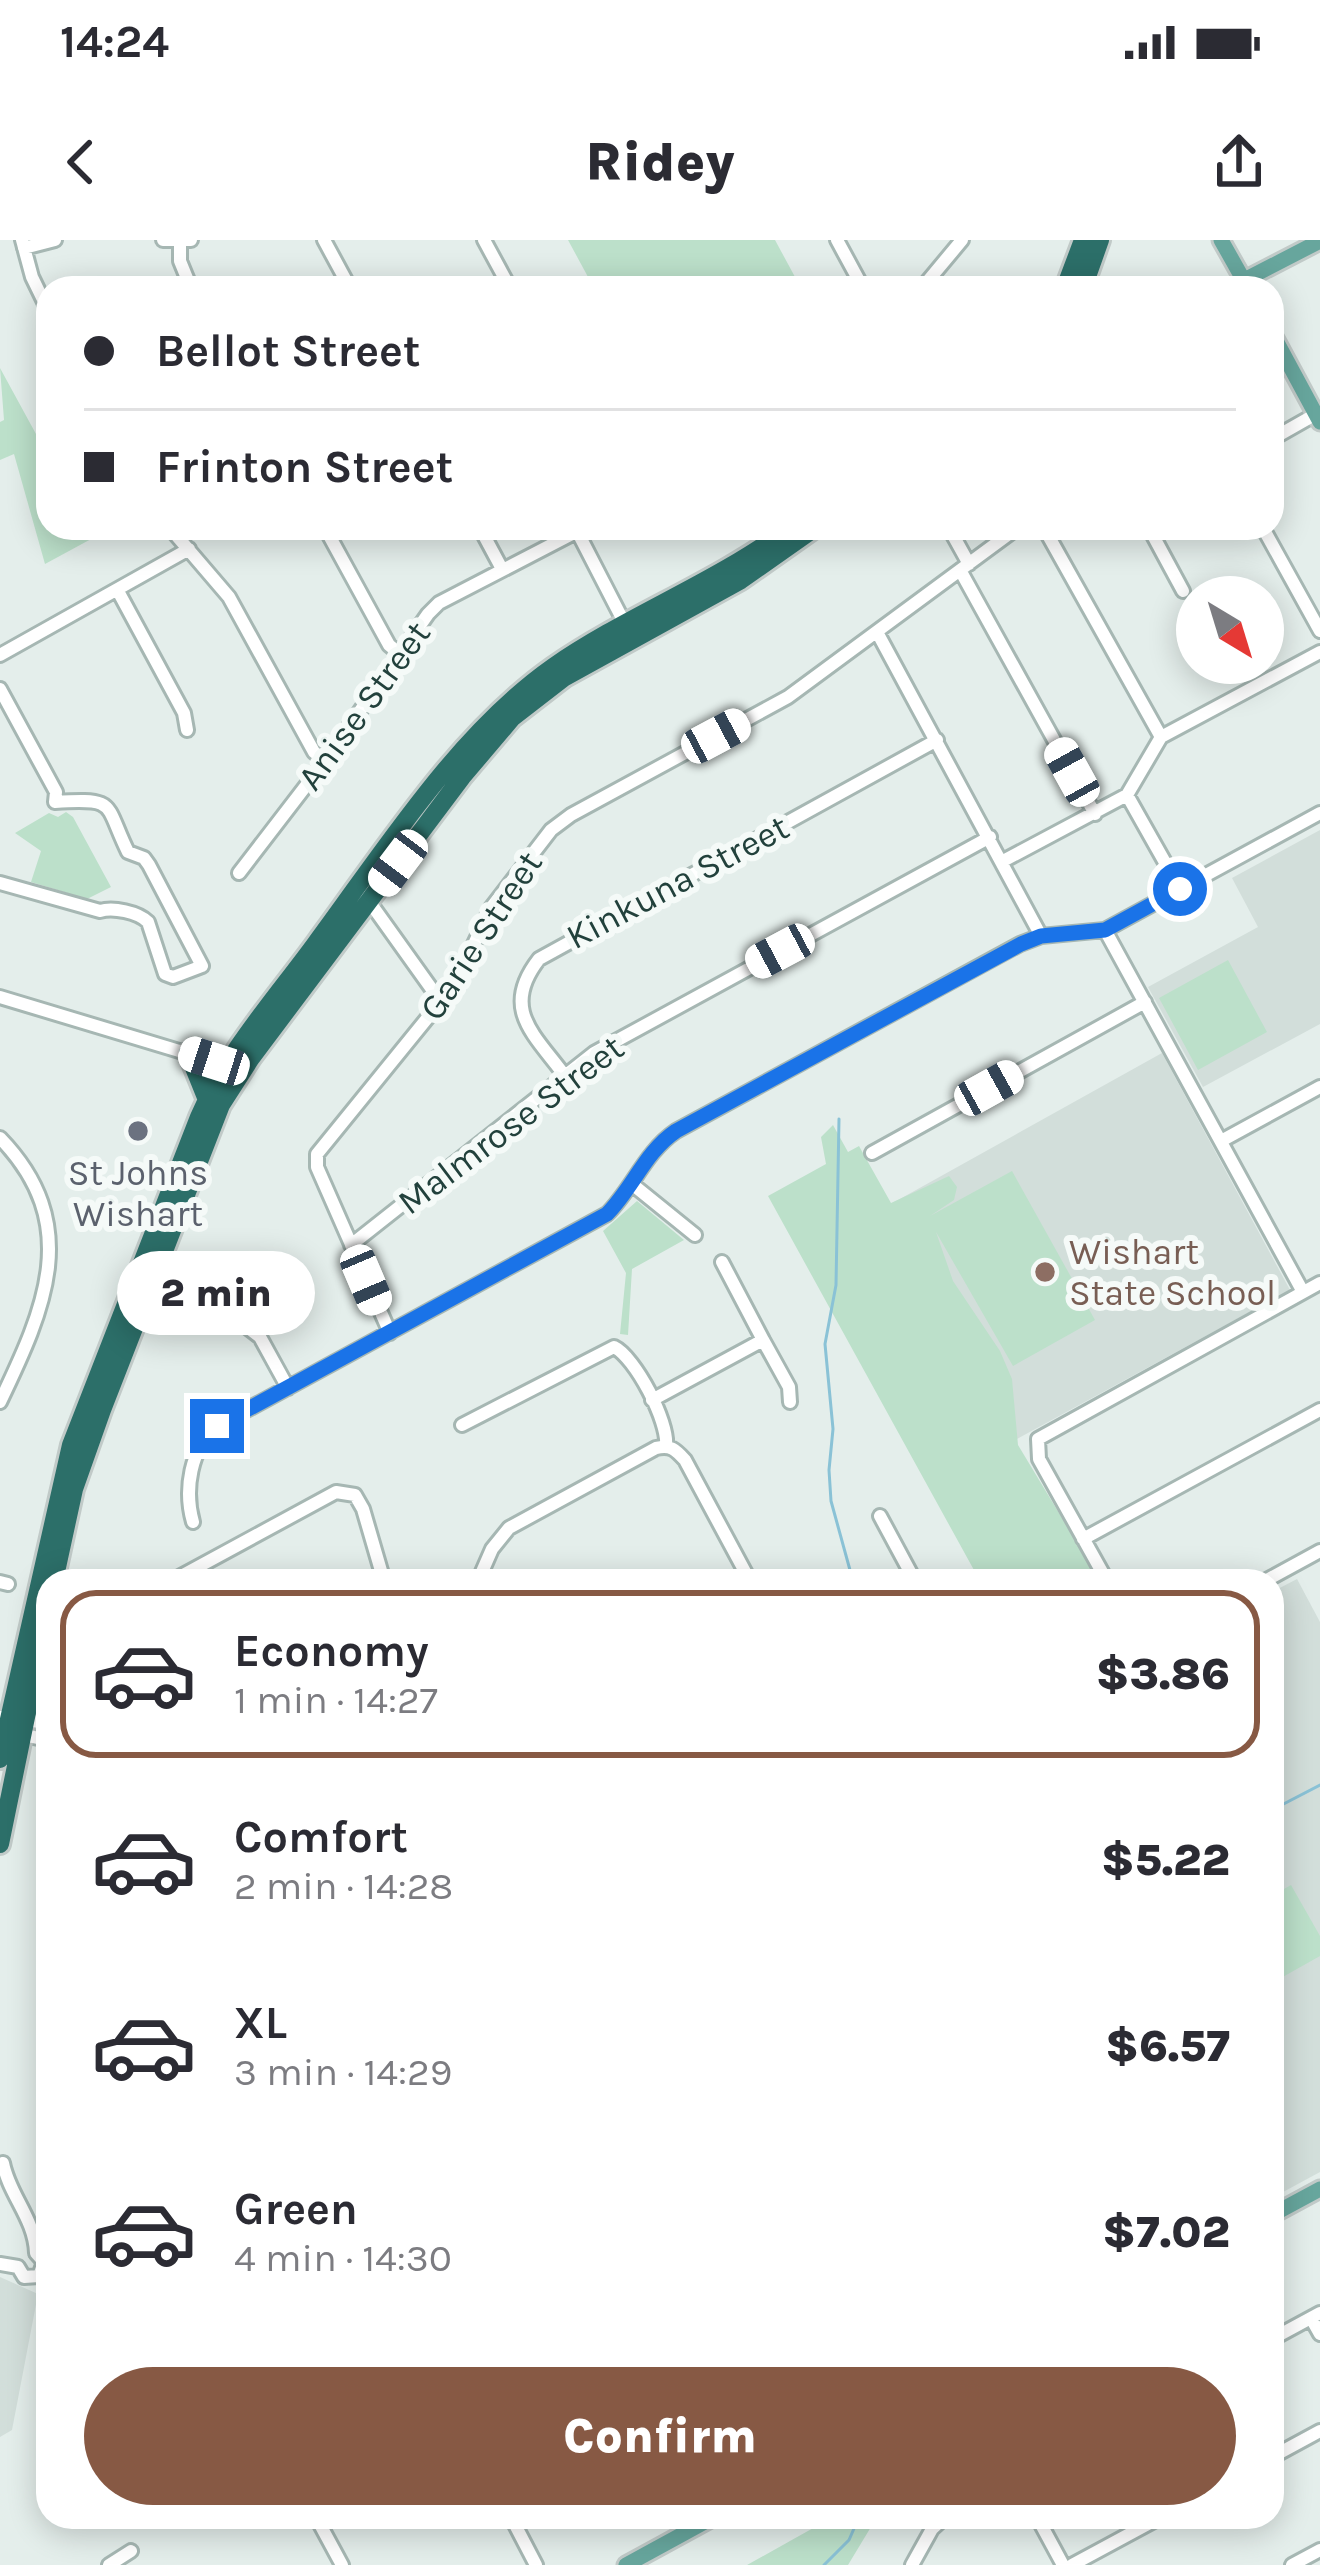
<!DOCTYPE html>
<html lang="en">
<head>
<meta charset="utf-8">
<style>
  :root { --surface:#fff; --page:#f2f2f3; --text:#2b2b33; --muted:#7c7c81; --line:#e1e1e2; --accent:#875944 }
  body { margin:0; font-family:Karla,sans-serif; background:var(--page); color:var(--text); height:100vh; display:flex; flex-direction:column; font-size:45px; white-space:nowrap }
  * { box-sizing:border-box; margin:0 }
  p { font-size:39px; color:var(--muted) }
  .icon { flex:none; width:66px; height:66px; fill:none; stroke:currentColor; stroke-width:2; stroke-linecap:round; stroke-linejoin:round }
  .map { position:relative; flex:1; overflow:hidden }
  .details { position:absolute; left:36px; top:1329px; width:1248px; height:960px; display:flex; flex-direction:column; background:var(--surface); border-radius:36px; box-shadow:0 6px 30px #0003 }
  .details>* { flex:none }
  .guide { position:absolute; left:36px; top:36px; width:1248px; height:264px; border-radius:36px; box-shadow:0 6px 30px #0003; display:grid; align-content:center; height:264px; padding:0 48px; background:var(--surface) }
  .needle { width:78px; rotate:142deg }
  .controls { position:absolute; left:1176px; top:336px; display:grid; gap:24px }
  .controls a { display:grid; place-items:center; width:108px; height:108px; border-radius:50%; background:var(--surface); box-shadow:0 6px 30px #0003; font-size:60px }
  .end { position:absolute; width:54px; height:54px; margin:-27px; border:15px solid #1a73e8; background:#fff; box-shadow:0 0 0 6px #fff }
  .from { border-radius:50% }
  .bubble { position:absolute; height:84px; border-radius:42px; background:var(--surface); box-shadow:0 6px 30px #0003; font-size:39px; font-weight:800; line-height:84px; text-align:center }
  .car { position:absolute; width:36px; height:72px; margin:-36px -18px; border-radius:15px; box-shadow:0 0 9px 3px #0007; background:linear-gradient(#fff 24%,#345 0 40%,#fff 0 76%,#345 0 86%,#fff 0) }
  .guide b { display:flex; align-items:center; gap:42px; height:114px; font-size:45px }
  .guide b+b { border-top:3px solid var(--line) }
  .guide i { width:30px; height:30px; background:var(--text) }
  ul { padding:21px 0 0; list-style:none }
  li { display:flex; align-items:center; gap:36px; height:168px; margin:0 24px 18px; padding:0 24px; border:6px solid transparent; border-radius:36px }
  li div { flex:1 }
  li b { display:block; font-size:45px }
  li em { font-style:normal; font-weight:800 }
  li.on { border-color:var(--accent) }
  li>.icon { width:108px; height:108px; stroke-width:1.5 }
  .button { display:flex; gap:24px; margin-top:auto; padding:24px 48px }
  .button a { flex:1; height:138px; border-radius:72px; background:var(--accent); color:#fff; font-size:48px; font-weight:800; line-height:138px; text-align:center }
  .status { display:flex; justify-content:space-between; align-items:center; height:84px; padding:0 60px; background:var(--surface); direction:ltr }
  .status svg { height:33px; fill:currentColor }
  header { display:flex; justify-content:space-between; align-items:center; height:156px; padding:0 48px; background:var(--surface); font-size:54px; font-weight:800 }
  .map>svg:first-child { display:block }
  .built { fill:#d2deda }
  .green { fill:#bce0ca }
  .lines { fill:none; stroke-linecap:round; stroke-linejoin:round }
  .stream { stroke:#8ac2d6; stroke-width:3 }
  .minor-casing { stroke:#a6b7b3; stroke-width:18 }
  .major-casing { stroke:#c1cac8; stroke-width:21 }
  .highway-casing { stroke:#c1cac8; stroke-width:24 }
  .minor { stroke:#fff; stroke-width:12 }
  .major { stroke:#67a69d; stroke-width:15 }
  .highway { stroke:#2c6f69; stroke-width:18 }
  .route { stroke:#1a73e8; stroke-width:15 }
  .worship-dot { fill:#6b7280; stroke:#f5faf8; stroke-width:4.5 }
  .education-dot { fill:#8d6e63; stroke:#f5faf8; stroke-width:4.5 }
  .labels { text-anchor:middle; stroke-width:12; stroke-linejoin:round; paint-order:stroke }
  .street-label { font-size:36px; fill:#22413c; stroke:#f5faf8 }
  .worship-label { font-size:36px; fill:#5b616d; stroke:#f5faf8 }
  .education-label { font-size:36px; fill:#785e54; stroke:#f5faf8; text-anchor:start }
</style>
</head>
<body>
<div class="status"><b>14:24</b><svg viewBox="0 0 49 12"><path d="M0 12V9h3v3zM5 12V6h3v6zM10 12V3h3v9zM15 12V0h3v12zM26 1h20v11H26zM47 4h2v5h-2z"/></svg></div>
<header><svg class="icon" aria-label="back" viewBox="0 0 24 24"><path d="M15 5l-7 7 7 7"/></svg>Ridey<svg class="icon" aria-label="share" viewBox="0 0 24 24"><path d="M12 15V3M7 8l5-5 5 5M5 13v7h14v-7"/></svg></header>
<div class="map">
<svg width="1320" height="2325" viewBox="0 0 1320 2325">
  <rect width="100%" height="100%" fill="#e4eeeb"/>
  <path class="built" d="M 1320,590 L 1320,784 L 1203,847 L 1148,747 L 1258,687 L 1232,638 Z
    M 1162,813 L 1290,1050 L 929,1247 L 801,1014 Z
    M 1297,1339 L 1320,1382 L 1320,1932 L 1272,1958 L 1272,1352 Z
    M 0,2037 L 38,2054 L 12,2190 L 0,2197 Z"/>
  <path class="green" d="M 568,0 L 775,0 L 801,48 L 594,48 Z
    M 0,128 L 48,216 L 48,288 L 87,288 L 93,298 L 45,324 L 14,214 L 0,220 L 0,182 L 4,180 Z
    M 66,572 L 73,577 L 111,647 L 87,659 L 31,642 L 41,611 L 15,593 L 49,573 L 58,577 Z
    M 1228,720 L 1267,792 L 1198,830 L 1159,758 Z
    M 833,885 L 848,912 L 859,906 L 891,963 L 949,936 L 957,947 L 954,960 L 930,976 L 1012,931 L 1095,1080 L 1013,1126 L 936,992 L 953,1041 L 1000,1111 L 1012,1139 L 1018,1205 L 1100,1341 L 980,1341 L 768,956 L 826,924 L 821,897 Z
    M 637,961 L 684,1000 L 632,1029 L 628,1095 L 620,1094 L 626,1033 L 603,991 Z
    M 1291,1645 L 1320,1696 L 1320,1716 L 1272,1743 L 1272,1656 Z
    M 833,2277 L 877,2277 L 848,2325 L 747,2325 Z"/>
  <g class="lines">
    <path class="stream" d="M 839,879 L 836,1045 L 825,1104 L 833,1189 L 829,1230 L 831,1261 L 853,1341
      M 1272,1570 L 1320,1545
      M 824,2325 L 849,2300 L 859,2277"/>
    <defs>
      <path id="minor" d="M 22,0 L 32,37 L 48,70
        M 163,0 L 191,0
        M 324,0 L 350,48
        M 484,0 L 510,48
        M 837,0 L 863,48
        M 180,3 L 180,21 L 191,48
        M 24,8 L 55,0
        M 922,48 L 962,0
        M 1272,199 L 1316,174
        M 170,288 L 229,357 L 314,512 L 325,521
        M 325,288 L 389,405 L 400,414
        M 480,288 L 502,329
        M 949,288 L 969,324
        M 1044,288 L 1161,497
        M 1149,288 L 1183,351
        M 1263,288 L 1320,391
        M 576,289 L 627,388
        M 960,330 L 1095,574
        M 118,351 L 184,473 L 187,490
        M 877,392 L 1041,696
        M 0,415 L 189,309
        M 0,449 L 56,552 L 55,562 C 118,558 104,563 128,612 L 144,618 L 149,625 L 202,726 L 173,737 L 165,734 L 148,682 C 138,672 113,667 100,671 L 0,643
        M 1127,555 L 1180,649
        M 1003,621 L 1127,555 L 1161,497 L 1320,412
        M 239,633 L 325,521 L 428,374 L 439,363 L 576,292
        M 366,657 L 441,762
        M 1105,690 L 1303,1052
        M 0,757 L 229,826
        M 565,836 C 534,794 500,769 539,719 L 937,500
        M 0,898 C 83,984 45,1068 0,1162
        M 1221,901 L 1320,847
        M 872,913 L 1145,762
        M 632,944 L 695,995
        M 351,1005 L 594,813 L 990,597
        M 247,1087 L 260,1097 L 288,1148
        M 390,1093 L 317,927 L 317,914 L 455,744 L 491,668 L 551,590 L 571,575 L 788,457 L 1017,288
        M 763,1100 L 789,1147 L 790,1162
        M 652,1160 L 763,1100 L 722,1022
        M 462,1185 L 614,1107 C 635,1117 669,1182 666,1206
        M 880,1276 L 915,1341
        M 193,1282 C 184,1250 190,1209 217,1186 L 607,974 C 633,948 645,912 676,891 L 1020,704 L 1041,696 L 1105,690 L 1320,573
        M 1083,1299 L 1320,1170
        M 172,1341 L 336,1252 L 355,1255 L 363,1269 L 384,1341
        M 478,1341 L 492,1309 L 509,1288 L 656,1208 C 671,1205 675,1209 685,1220 L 750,1341
        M 1107,1341 L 1039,1219 L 1038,1199 L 1320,1043
        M 1265,1341 L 1320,1311
        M 0,1342 L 8,1344
        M 0,1477 L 48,1483
        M 19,1494 L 48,1500
        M 3,1923 C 9,1955 35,1979 36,2013
        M 0,2024 L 18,2027
        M 18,2027 L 24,2037 L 39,2036 L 44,2022 L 36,2013
        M 1311,2078 L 1320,2094
        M 1272,2099 L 1320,2073
        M 1272,2217 L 1320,2191
        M 316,2277 L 342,2325
        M 511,2277 L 536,2325
        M 1037,2277 L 1063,2325
        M 109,2325 L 131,2311
        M 912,2325 L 932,2289 L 945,2277
        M 1072,2325 L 1161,2277
        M 1292,2325 L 1320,2310"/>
      <path id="major" d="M 1221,0 L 1248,48
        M 1229,48 L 1320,1
        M 1272,93 L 1320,182
        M 1272,1975 L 1320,1949
        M 626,2325 L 714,2277"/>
      <path id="highway" d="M 1065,48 L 1083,0
        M 1083,48 L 1100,0
        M 188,813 L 207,860
        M 54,1341 L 74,1249 L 102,1170 L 221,865 L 251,818 L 462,537 L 512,478 L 565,437 L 741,340 L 815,288
        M 0,1519 L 71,1205 L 199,877 C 227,812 275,759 316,703 C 385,610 458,494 553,427 C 628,375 715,343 789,288
        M 0,1604 L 48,1370"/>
    </defs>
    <use href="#minor" class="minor-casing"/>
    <use href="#major" class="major-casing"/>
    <use href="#highway" class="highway-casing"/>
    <use href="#minor" class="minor"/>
    <use href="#major" class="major"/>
    <use href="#highway" class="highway"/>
  </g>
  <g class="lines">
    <path class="route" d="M 217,1186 L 607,974 C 633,948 645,912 676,891 L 1021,704 L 1041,696 L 1105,690 L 1180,649"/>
  </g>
  <circle class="worship-dot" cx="138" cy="891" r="12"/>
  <circle class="education-dot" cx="1045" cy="1032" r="12"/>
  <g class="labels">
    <g class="street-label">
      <text transform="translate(363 465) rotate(-54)" y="13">Anise Street</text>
      <text transform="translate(677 641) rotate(-28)" y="13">Kinkuna Street</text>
      <text transform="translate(480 695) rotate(-57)" y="13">Garie Street</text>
      <text transform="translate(510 884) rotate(-37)" y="13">Malmrose Street</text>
    </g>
    <g class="worship-label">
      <text x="138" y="945">St Johns<tspan x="138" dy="41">Wishart</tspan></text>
    </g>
    <g class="education-label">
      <text x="1069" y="1024">Wishart<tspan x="1069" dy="41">State School</tspan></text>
    </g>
  </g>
</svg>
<div class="controls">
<a><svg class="needle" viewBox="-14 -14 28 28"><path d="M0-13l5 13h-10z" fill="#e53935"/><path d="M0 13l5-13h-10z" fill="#7c7c81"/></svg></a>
</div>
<i class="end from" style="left:1180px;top:649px"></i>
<i class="end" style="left:217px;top:1186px"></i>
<div class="bubble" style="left:117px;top:1011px;width:198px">2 min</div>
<i class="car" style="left:716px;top:496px;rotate:62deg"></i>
<i class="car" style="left:1072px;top:532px;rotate:331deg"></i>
<i class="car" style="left:398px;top:623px;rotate:217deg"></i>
<i class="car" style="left:780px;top:711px;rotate:242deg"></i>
<i class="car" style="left:214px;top:821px;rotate:288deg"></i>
<i class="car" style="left:989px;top:848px;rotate:61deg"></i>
<i class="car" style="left:366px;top:1040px;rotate:157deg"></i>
<div class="guide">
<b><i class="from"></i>Bellot Street</b>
<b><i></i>Frinton Street</b>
</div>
<section class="details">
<ul>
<li class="on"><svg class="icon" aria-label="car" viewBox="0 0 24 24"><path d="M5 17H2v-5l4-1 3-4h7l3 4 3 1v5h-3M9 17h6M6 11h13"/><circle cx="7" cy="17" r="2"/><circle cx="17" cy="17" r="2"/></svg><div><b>Economy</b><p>1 min · 14:27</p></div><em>$3.86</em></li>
<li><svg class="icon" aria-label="car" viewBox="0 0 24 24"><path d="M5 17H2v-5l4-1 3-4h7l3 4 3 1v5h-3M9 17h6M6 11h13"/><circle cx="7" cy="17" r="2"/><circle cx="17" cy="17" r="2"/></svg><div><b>Comfort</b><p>2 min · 14:28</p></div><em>$5.22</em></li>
<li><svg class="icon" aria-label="car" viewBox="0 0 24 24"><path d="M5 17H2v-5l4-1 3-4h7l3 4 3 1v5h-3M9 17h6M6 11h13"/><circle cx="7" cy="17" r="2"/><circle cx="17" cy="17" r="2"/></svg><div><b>XL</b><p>3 min · 14:29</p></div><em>$6.57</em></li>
<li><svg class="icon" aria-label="car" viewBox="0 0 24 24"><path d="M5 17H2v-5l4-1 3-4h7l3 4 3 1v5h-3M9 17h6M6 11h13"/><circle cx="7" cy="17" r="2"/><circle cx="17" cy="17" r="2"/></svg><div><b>Green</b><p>4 min · 14:30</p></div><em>$7.02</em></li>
</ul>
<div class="button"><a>Confirm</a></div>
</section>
</div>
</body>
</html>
